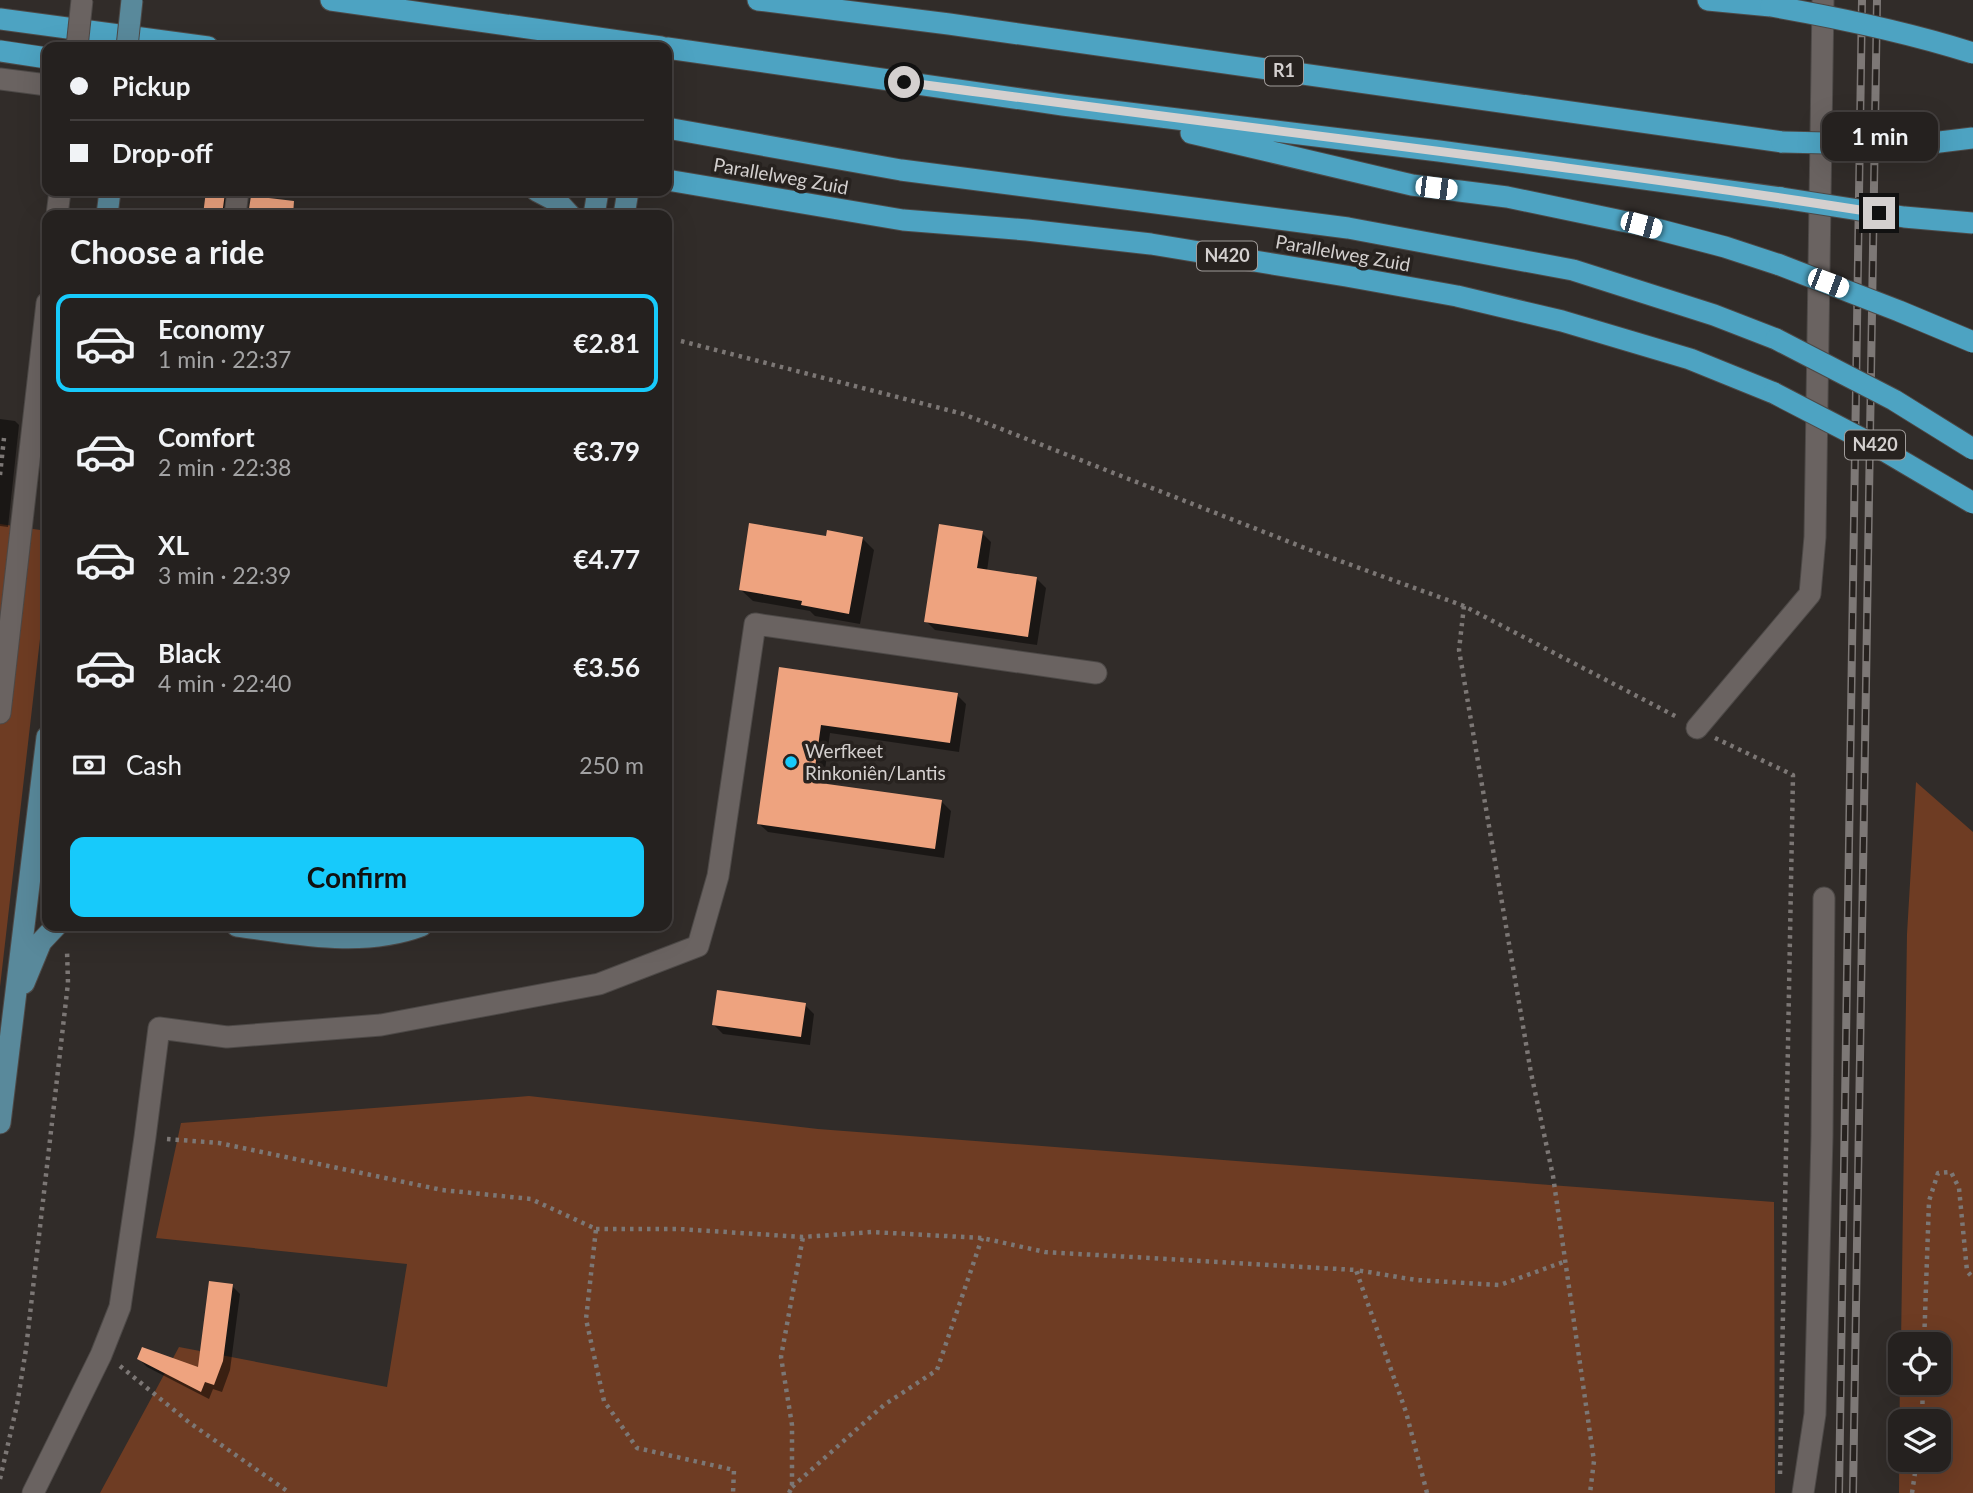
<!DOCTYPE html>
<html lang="en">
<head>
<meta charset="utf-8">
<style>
  :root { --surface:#25211f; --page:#312e2c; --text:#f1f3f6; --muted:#a3a3a4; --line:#423e3d; --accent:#17cafb }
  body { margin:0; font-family:Lato,sans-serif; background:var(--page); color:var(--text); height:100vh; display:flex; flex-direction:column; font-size:26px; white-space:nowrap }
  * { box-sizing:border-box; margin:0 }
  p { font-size:23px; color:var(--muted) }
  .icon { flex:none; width:38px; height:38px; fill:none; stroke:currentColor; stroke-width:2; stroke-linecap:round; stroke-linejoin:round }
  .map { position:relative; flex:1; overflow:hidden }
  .sheet { position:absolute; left:42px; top:210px; width:630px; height:721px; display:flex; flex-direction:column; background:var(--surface); border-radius:14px; box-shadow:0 7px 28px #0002,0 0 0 2px var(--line) }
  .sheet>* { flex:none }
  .top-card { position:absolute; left:42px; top:42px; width:630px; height:154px; border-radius:14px; box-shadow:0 7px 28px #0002,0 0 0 2px var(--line); display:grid; align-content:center; height:154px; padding:0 28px; background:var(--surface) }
  .controls { position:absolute; left:1888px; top:1332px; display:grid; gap:14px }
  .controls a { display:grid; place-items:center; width:63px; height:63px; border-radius:14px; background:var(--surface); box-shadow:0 7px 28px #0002,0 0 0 2px var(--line); font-size:35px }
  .end { position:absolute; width:32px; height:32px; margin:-16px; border:9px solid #d4d0cf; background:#111; box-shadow:0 0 0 4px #111 }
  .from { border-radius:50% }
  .bubble { position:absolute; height:49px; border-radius:14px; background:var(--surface); box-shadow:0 7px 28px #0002,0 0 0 2px var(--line); font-size:23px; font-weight:700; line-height:49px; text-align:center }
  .car { position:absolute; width:21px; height:42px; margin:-21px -10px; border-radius:9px; box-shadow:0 0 5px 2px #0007; background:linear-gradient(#fff 24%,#345 0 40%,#fff 0 76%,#345 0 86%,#fff 0) }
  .top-card b { display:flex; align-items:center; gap:24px; height:66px; font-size:26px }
  .top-card b+b { border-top:2px solid var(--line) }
  .top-card i { width:18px; height:18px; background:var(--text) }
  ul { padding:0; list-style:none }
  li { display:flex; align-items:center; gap:21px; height:98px; margin:0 14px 10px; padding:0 14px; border:4px solid transparent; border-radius:14px }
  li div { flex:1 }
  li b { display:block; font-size:26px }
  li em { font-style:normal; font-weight:700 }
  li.active { border-color:var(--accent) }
  li>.icon { width:63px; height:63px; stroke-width:1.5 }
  h2 { padding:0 28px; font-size:32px; line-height:84px }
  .pay { display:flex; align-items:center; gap:18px; height:77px; padding:0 28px; font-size:26px }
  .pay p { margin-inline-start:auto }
  .button { display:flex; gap:14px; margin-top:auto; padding:14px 28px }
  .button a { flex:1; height:80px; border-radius:14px; background:var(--accent); color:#111; font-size:28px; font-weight:700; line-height:80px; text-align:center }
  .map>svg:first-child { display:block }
  .green { fill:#6e3c23; fill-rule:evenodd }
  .shadow { fill:#0007 }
  .building { fill:#eea37f }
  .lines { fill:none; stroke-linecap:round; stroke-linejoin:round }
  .minor-casing { stroke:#4d4947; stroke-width:23 }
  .major-casing { stroke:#4d4947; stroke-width:23 }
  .highway-casing { stroke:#4d4947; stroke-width:23 }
  .path { stroke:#7c7775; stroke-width:4.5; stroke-dasharray:3.5 5; stroke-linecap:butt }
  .minor { stroke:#6a6361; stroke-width:21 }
  .major { stroke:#59899b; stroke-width:21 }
  .highway { stroke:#4da3c2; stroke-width:21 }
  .rail-casing { stroke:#7d7876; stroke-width:8 }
  .rail { stroke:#27221f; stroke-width:5; stroke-dasharray:16; stroke-linecap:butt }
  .minor-bridge-casing { stroke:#4d4947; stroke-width:23; stroke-linecap:butt }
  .major-bridge-casing { stroke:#4d4947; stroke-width:23; stroke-linecap:butt }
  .highway-bridge-casing { stroke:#4d4947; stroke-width:23; stroke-linecap:butt }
  .minor-bridge { stroke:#6a6361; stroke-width:21 }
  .major-bridge { stroke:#59899b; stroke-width:21 }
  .highway-bridge { stroke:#4da3c2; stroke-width:21 }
  .route { stroke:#d4d0cf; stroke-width:9 }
  .poi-dot { fill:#17cafb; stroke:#27221f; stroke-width:2.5 }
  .labels { text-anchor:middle; stroke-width:7; stroke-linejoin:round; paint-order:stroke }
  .shield { fill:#27221f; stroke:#a09c9a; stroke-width:2 }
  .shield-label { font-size:18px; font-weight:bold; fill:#d4d0cf }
  .street-label { font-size:19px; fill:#d4d0cf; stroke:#27221f }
  .poi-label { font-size:19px; fill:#d4d0cf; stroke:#27221f; text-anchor:start }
</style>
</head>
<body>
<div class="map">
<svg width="1973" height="1493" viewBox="0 0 1973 1493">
  <rect width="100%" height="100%" fill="#312c29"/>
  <path class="green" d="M 0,524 L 47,531 L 47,578 L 0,987 Z
    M 1916,782 L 1973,832 L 1973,1493 L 1899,1493 L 1900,1364 L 1900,1382 L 1939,1382 L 1939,1344 L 1901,1344 L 1907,934 ZM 1900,1421 L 1939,1421 L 1939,1460 L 1900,1460 Z
    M 529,1096 L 818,1129 L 1774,1202 L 1775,1493 L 100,1493 L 179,1347 L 387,1387 L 407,1264 L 156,1238 L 181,1123 Z"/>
  <path class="shadow" d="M 208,193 L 224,195 L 242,213 L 242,215 L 205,215 Z
    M 0,419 L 15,421 L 19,425 L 8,527 L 0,526 Z
    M 982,533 L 991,542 L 987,571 L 1037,579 L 1046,588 L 1037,645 L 935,630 L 926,621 Z
    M 827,537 L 862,538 L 874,550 L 860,624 L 815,616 L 810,611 L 753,601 L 741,590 Z
    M 780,669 L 957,695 L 966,704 L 959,752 L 830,733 L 823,785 L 942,802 L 951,811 L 944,858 L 768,832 L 758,823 Z
    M 805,1005 L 814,1014 L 810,1045 L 723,1034 L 714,1025 Z
    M 232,1286 L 240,1294 L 230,1370 L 222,1392 L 213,1389 L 209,1399 L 147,1367 L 139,1359 L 200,1369 Z"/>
  <path class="building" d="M 206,191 L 225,193 L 222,215 L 203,215 Z
    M 251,196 L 294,201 L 293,215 L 248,215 Z
    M 749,523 L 826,536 L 827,530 L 863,537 L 849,614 L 801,605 L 802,601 L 739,590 Z
    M 939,524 L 983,531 L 977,568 L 1037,577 L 1028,637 L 924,622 Z
    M 779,667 L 958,693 L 950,743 L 821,725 L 813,782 L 942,800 L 935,849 L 757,824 Z
    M 717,990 L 806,1003 L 801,1037 L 712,1025 Z
    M 209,1281 L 233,1284 L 223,1361 L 214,1385 L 205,1382 L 201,1392 L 137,1359 L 142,1347 L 198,1367 Z"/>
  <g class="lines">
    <defs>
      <path id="minor" d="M 0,79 L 47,85
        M 57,215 L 60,191
        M 235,215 L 238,191
        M 0,713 L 47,303
        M 1697,728 L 1810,594 L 1815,537 L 1823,0
        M 33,1493 L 101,1355 L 120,1307 L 145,1137 L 159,1028 L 227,1037 L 381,1025 L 599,984 L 698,946 L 718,876 L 755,624 L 1096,673
        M 1803,1493 L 1815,1414 L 1822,1136 L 1824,898"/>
      <path id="major" d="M 537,191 L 558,202 L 570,215
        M 107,215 L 110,191
        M 594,215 L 598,191
        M 624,215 L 628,191
        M 237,926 C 298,934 362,948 421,926
        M 24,983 L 41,942 L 56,926
        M 0,1123 L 47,737"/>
      <path id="highway" d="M 331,0 L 661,47
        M 758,0 L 949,24 L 1782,142
        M 1708,0 L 1771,6
        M 0,19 L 208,47
        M 667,48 L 1063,105 L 1439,151 L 1782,198
        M 0,51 L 47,58
        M 667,128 L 901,170 L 1348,228 L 1573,270 L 1714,315 L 1776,339
        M 1191,133 L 1412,185 L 1507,197 L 1641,225 L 1725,247 L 1780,265
        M 667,180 L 903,220 L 1027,230 L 1151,244 L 1346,276 L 1457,296 L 1562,321 L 1690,359 L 1774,393"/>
    </defs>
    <use href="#minor" class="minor-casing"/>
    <use href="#major" class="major-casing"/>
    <use href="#highway" class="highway-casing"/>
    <path class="path" d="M 681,341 L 963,414 L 1310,550 L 1464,606 L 1677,717
      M 0,475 L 4,438
      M 1464,606 L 1459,650 L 1531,1073 L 1553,1176 L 1594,1461 L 1590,1493
      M 1715,738 L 1793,775 L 1780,1475
      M 167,1139 L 219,1143 L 442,1190 L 531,1199 L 596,1229 L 586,1319 L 604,1401 L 637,1448 L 734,1470 L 733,1493
      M 596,1229 L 679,1229 L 803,1237 L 872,1232 L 982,1238 L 1045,1252 L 1356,1270
      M 1924,1344 L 1929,1201 L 1938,1173 L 1951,1172 L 1959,1188 L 1967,1271 L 1973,1278
      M 120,1366 L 190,1423 L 290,1493
      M 1922,1421 L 1923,1382
      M 0,1479 L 17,1405 L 26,1349 L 68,983 L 67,950
      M 792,1487 L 884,1405 L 937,1370 L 982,1238
      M 789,1493 L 792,1487 L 792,1425 L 781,1357 L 803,1237
      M 1427,1493 L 1406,1412 L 1356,1270 L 1416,1280 L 1500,1285 L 1566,1261
      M 1912,1493 L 1917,1460"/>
    <use href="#minor" class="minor"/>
    <use href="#major" class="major"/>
    <use href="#highway" class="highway"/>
    <defs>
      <path id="rail" d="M 1839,1493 L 1862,0
        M 1853,1493 L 1877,0"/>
    </defs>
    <use href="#rail" class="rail-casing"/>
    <use href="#rail" class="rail"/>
    <defs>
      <path id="minor-bridge" d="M 77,47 L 82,0"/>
      <path id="major-bridge" d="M 127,47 L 132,0"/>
      <path id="highway-bridge" d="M 1771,6 C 1840,18 1907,32 1973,53
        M 1782,142 L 1915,145 L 1973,138
        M 1782,198 L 1904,217 L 1973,223
        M 1780,265 L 1899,311 L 1973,342
        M 1776,339 L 1894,400 L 1973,449
        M 1774,393 L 1878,447 L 1973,503"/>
    </defs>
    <use href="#minor-bridge" class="minor-bridge-casing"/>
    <use href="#major-bridge" class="major-bridge-casing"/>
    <use href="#highway-bridge" class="highway-bridge-casing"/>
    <use href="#minor-bridge" class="minor-bridge"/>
    <use href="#major-bridge" class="major-bridge"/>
    <use href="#highway-bridge" class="highway-bridge"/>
  </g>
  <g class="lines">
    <path class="route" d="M 904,82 C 1229,127 1555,162 1879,213"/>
  </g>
  <circle class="poi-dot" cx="791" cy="762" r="7"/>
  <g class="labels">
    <g class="shield">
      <rect x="1265" y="56.5" width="38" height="29" rx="5"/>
      <rect x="1197" y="241.5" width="60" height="29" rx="5"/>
      <rect x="1845" y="430.5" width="60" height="29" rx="5"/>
    </g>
    <g class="shield-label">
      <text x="1284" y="77">R1</text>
      <text x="1227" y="262">N420</text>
      <text x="1875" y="451">N420</text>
    </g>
    <g class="street-label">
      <text transform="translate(781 176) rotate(10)" y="7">Parallelweg Zuid</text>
      <text transform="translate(1343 253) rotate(10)" y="7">Parallelweg Zuid</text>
    </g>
    <g class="poi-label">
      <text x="805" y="758">Werfkeet<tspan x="805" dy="22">Rinkoniên/Lantis</tspan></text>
    </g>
  </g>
</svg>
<div class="controls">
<a><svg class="icon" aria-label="locate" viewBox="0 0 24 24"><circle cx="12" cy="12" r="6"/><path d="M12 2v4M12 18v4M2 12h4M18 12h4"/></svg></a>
<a><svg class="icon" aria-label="layers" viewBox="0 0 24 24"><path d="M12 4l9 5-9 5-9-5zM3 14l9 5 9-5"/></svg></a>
</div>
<i class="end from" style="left:904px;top:82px"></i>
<i class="end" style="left:1879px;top:213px"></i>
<div class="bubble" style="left:1822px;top:112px;width:116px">1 min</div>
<i class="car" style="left:1436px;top:188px;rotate:97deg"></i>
<i class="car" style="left:1641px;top:225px;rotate:105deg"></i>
<i class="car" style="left:1828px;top:283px;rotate:111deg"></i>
<div class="top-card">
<b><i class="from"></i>Pickup</b>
<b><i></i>Drop-off</b>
</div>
<section class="sheet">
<h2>Choose a ride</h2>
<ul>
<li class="active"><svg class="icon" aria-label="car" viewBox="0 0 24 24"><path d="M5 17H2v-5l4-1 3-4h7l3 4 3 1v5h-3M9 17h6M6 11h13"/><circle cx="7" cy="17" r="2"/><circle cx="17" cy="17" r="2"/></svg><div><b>Economy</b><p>1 min · 22:37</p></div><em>€2.81</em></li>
<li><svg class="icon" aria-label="car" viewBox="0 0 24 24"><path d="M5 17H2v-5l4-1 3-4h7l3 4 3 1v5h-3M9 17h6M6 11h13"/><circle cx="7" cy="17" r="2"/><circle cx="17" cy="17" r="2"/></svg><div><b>Comfort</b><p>2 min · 22:38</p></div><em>€3.79</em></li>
<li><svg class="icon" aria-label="car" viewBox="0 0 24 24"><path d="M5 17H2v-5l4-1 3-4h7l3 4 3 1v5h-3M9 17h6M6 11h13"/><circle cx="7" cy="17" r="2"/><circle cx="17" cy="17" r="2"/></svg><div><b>XL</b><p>3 min · 22:39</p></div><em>€4.77</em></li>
<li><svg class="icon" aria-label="car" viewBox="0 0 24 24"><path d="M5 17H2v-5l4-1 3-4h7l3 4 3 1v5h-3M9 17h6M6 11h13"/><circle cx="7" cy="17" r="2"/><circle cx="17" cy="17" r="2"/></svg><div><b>Black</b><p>4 min · 22:40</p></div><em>€3.56</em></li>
</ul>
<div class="pay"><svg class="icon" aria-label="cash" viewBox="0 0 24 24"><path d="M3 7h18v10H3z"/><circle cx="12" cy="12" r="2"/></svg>Cash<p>250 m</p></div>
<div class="button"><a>Confirm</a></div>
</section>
</div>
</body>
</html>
